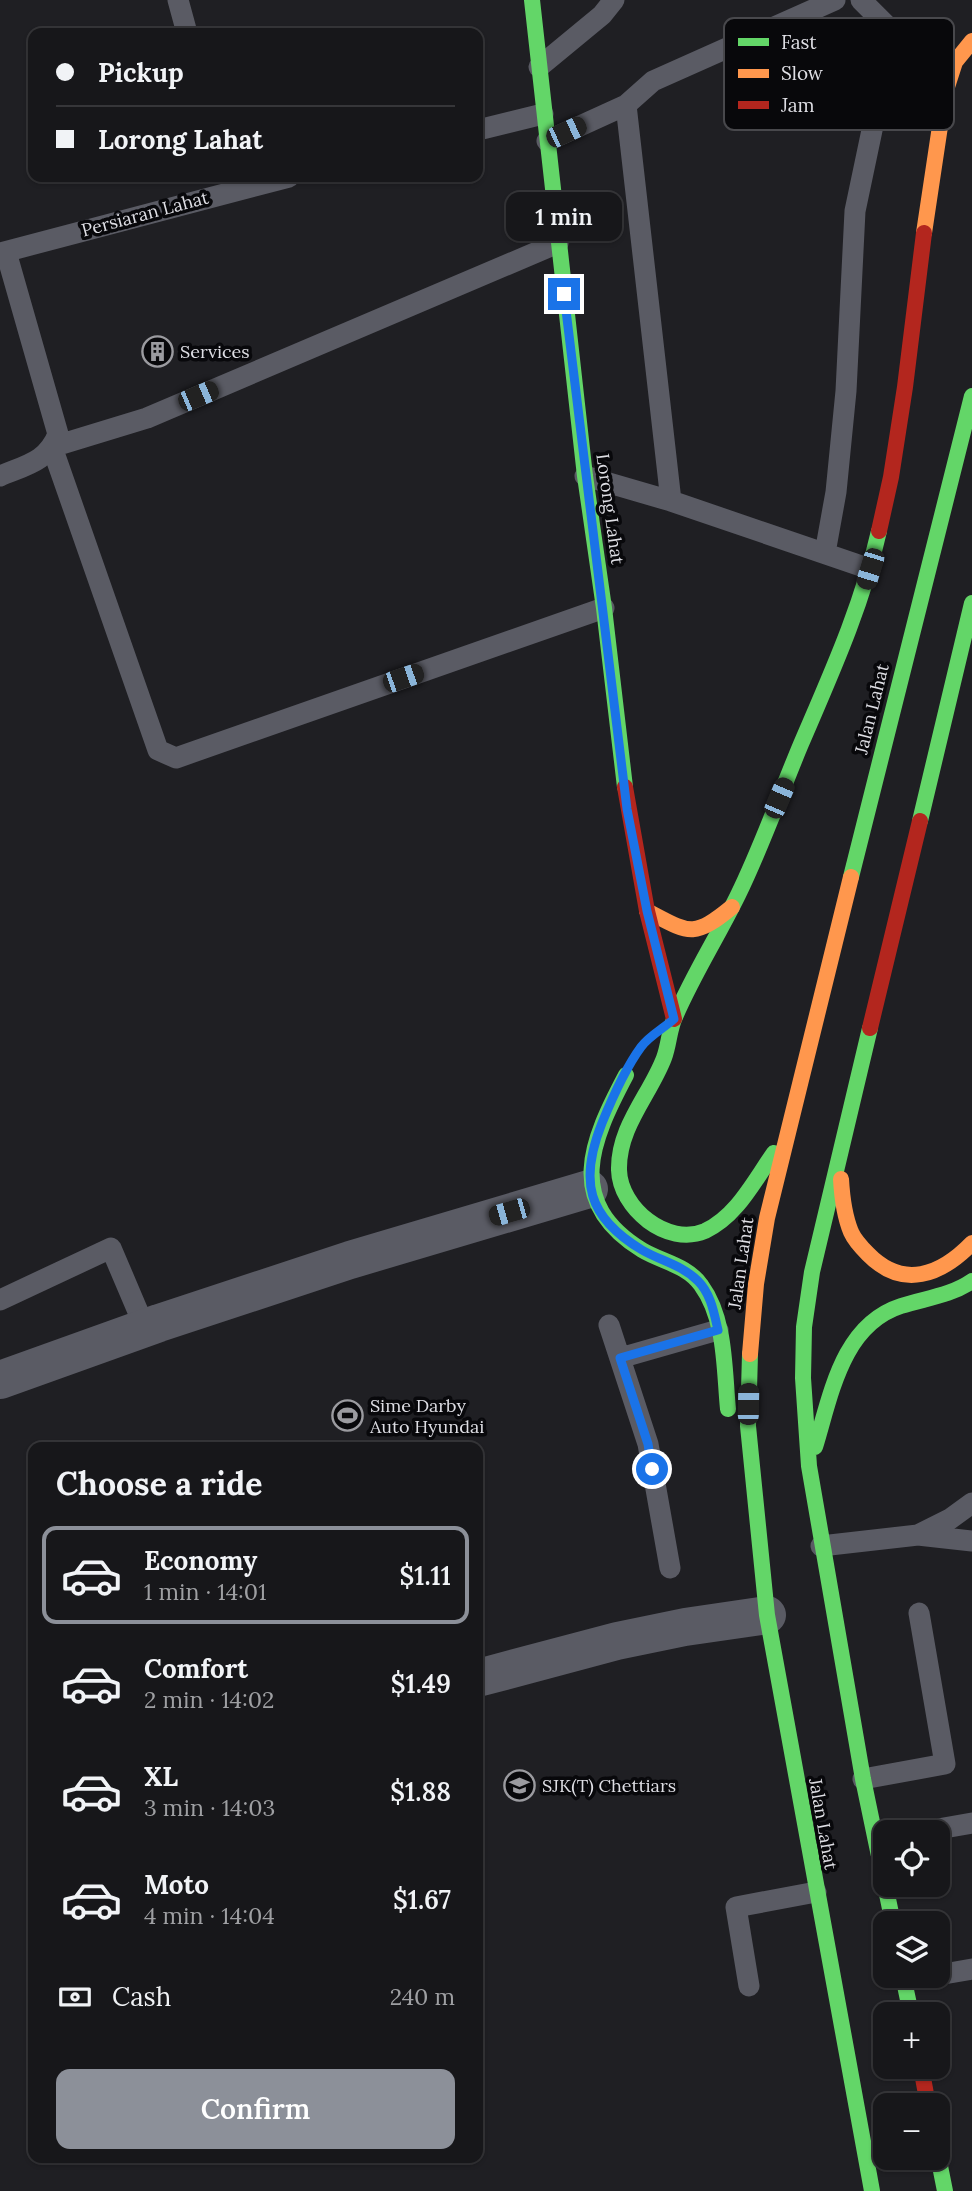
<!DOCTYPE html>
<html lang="en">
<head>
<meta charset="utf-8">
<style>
  :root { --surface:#17171a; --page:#242427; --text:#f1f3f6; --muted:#9e9fa2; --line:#363639; --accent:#8c9099 }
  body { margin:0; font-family:Lora,serif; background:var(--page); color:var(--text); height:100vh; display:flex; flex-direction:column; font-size:26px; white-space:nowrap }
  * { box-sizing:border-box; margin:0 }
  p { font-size:23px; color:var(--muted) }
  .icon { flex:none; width:38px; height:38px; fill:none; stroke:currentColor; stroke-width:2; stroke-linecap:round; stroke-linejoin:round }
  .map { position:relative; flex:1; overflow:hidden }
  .details { position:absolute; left:28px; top:1442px; width:455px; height:721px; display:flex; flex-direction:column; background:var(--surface); border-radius:14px; box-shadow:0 2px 5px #0004,0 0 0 2px var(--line) }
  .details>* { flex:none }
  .guide { position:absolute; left:28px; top:28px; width:455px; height:154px; border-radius:14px; box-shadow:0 2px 5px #0004,0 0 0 2px var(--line); display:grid; align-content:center; height:154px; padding:0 28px; background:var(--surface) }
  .buttons { position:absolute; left:873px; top:1820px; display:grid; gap:14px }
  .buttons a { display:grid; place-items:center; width:77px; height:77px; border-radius:14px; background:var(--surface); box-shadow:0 2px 5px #0004,0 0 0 2px var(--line); font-size:35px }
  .end { position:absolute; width:32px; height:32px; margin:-16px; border:9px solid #1a73e8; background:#fff; box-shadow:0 0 0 4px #fff }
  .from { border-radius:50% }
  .bubble { position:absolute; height:49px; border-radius:14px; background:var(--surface); box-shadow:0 2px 5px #0004,0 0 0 2px var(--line); font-size:23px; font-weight:600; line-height:49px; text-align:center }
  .car { position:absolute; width:21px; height:42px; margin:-21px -10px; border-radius:9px; box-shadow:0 0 5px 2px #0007; background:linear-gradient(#222 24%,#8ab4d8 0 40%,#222 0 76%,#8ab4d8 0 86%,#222 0) }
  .guide b { display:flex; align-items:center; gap:24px; height:66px; font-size:26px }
  .guide b+b { border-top:2px solid var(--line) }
  .guide i { width:18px; height:18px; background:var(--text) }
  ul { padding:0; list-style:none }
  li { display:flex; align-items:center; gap:21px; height:98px; margin:0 14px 10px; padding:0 14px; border:4px solid transparent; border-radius:14px }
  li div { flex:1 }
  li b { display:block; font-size:26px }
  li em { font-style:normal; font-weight:600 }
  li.on { border-color:var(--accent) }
  li>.icon { width:63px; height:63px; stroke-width:1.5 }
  h2 { padding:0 28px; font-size:32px; line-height:84px }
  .pay { display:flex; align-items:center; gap:18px; height:77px; padding:0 28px; font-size:26px }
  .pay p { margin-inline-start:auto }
  .action { display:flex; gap:14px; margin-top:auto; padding:14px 28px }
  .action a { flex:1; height:80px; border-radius:14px; background:var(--accent); color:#fff; font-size:28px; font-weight:600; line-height:80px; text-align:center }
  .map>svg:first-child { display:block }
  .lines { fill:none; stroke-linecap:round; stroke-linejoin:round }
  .lane { stroke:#5a5b64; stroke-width:21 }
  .street { stroke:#5a5b64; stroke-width:38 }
  .fast { stroke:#63d668; stroke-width:16 }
  .slow { stroke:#ff974d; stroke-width:16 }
  .jam { stroke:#b3261e; stroke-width:16 }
  .route { stroke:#1a73e8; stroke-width:9 }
  .labels { text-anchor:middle; stroke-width:7; stroke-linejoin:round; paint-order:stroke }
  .street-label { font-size:18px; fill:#dedee4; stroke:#08080b }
  .poi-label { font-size:18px; fill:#dedee4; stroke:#08080b; text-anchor:start }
  .key { fill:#08080b; stroke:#48484c; stroke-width:2 }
  .key-label { font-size:19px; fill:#dedee4 }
</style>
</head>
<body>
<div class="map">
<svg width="972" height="2191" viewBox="0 0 972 2191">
  <rect width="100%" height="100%" fill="#1f1f23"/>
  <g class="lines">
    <path class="lane" d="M 178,0 L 187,33
      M 539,67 L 602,15 L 614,0
      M 626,105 L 653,81 L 835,0
      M 478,130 L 543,114
      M 547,141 L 626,105 L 671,501 L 585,476
      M 558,243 L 147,418 L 52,447 L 158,750 L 176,758 L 604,608
      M 0,253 L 289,177
      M 0,476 C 26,465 47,462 58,434 L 6,252
      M 671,501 L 870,569
      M 825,553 L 836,492 L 846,391 L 855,211 L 892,35 L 890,29 L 861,0
      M 0,1300 L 111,1248 L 145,1328
      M 609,1325 L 648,1444 L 670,1568
      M 620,1358 L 718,1330
      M 918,1535 L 950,1519 L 972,1503
      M 821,1546 L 918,1535 L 972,1541
      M 863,1779 L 945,1764 L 919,1613
      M 921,1832 L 972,1823
      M 938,1975 L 972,1969
      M 749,1986 L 736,1907 L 816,1892"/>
    <path class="street" d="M 0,1380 L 159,1323 L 350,1260 L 589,1189
      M 478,1678 L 617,1641 L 685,1627 L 767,1615"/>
    <path class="fast" d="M 532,0 L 585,476 L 604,608 L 625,787
      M 920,821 L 972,603
      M 851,877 L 972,396
      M 870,1028 L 812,1272 L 804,1327 L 803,1378 L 809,1466 L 863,1779 L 893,1923
      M 626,1075 C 591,1141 564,1202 642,1250 C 662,1262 687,1265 701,1285 C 726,1319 724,1369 728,1409
      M 774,1153 C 754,1181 737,1216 705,1231 C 667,1247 620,1208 619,1170 C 618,1127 650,1095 664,1058 C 669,1045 669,1030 675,1017 C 693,975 718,936 738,895 C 762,846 780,794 801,744 C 831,674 862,606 879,531
      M 750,1354 L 748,1426 L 767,1615 L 872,2191
      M 815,1447 C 831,1395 842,1325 901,1306 C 926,1298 950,1296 972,1281
      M 903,1976 L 911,2014
      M 938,2156 L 945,2191"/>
    <path class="slow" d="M 924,233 L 945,93 L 955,62 L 972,41
      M 647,911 C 689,933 693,939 732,907
      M 841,1179 C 842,1197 844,1215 851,1232 C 855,1241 862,1248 868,1254 C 903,1290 941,1275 972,1243
      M 750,1354 L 756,1284 L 767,1218 L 851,877"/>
    <path class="jam" d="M 879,531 L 891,477 L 905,387 L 924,233
      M 625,787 L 647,911 L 674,1019
      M 870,1028 L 920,821
      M 921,2067 L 928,2105"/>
  </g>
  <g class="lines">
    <path class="route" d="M 564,294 L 627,809 L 647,911 L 674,1019 C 664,1028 649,1036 641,1047 C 627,1066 611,1101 602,1123 C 579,1181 587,1217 642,1250 C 661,1261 682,1265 698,1281 C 711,1294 714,1313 718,1330 L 620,1358 L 648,1444 L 652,1469"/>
  </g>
  <defs>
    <symbol id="building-ring" viewBox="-11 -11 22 22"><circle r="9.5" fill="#08080b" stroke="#9b9ba0" stroke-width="1.5"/><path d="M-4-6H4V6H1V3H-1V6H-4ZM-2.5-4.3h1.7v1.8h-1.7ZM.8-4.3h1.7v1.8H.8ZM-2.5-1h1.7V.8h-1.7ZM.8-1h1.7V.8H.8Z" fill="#9b9ba0"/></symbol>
    <symbol id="stadium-ring" viewBox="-11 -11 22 22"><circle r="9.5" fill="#08080b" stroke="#9b9ba0" stroke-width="1.5"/><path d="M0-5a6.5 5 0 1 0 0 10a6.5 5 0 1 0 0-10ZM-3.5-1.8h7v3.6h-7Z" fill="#9b9ba0"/></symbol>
    <symbol id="school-ring" viewBox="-11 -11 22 22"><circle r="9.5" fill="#08080b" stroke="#9b9ba0" stroke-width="1.5"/><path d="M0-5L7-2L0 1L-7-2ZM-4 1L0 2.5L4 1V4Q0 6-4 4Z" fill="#9b9ba0"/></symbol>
  </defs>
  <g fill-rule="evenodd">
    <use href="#building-ring" x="140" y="334" width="35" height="35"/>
    <use href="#stadium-ring" x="330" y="1398" width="35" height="35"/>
    <use href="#school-ring" x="502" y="1768" width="35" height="35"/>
  </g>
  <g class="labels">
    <g class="street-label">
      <text transform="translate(145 214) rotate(-15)" y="6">Persiaran Lahat</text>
      <text transform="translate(610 509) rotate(82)" y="6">Lorong Lahat</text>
      <text transform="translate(872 709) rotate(-76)" y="6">Jalan Lahat</text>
      <text transform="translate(741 1263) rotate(-82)" y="6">Jalan Lahat</text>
      <text transform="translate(823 1824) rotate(80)" y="6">Jalan Lahat</text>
    </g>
    <g class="poi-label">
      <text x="180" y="358">Services</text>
      <text x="370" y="1412">Sime Darby<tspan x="370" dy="21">Auto Hyundai</tspan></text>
      <text x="542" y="1792">SJK(T) Chettiars</text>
    </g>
  </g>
  <rect x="724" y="18" width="230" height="112" rx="10" class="key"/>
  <rect x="738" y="38" width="31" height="8" fill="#63d668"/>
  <rect x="738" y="69" width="31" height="9" fill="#ff974d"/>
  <rect x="738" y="101" width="31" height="8" fill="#b3261e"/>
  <g class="key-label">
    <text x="781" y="49">Fast</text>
    <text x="781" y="80">Slow</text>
    <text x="781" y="112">Jam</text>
  </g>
</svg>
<div class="buttons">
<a><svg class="icon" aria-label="locate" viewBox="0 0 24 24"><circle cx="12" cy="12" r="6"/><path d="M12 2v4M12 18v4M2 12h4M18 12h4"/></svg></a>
<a><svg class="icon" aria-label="layers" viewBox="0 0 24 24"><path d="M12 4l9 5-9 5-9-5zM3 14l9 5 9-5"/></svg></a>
<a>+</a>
<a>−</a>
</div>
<i class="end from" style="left:652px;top:1469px"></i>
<i class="end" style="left:564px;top:294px"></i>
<div class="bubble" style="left:506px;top:192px;width:116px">1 min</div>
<i class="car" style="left:566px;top:132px;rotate:65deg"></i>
<i class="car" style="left:198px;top:396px;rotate:67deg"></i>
<i class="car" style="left:870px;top:569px;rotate:197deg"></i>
<i class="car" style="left:403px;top:678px;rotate:71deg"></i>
<i class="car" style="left:779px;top:798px;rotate:23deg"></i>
<i class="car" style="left:509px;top:1212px;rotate:254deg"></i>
<i class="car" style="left:748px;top:1404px;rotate:1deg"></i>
<div class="guide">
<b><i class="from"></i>Pickup</b>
<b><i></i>Lorong Lahat</b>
</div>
<section class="details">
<h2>Choose a ride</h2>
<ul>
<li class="on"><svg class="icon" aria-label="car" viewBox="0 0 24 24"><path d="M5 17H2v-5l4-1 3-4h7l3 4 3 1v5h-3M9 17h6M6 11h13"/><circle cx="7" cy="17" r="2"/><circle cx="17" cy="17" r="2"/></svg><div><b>Economy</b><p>1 min · 14:01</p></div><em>$1.11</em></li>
<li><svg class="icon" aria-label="car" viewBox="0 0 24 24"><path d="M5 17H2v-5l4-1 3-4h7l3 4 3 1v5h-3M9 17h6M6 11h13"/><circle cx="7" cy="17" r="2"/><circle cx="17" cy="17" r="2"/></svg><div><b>Comfort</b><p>2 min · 14:02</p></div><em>$1.49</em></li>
<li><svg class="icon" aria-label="car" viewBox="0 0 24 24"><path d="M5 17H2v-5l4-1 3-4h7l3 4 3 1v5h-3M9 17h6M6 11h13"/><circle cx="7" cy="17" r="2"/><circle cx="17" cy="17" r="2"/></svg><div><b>XL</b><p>3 min · 14:03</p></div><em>$1.88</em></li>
<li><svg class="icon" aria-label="car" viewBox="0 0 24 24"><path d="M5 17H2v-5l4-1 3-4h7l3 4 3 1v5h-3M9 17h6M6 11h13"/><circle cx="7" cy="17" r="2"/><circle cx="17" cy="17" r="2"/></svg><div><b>Moto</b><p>4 min · 14:04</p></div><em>$1.67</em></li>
</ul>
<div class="pay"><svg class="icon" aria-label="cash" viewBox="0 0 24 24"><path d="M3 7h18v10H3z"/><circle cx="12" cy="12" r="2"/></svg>Cash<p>240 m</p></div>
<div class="action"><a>Confirm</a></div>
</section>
</div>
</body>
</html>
